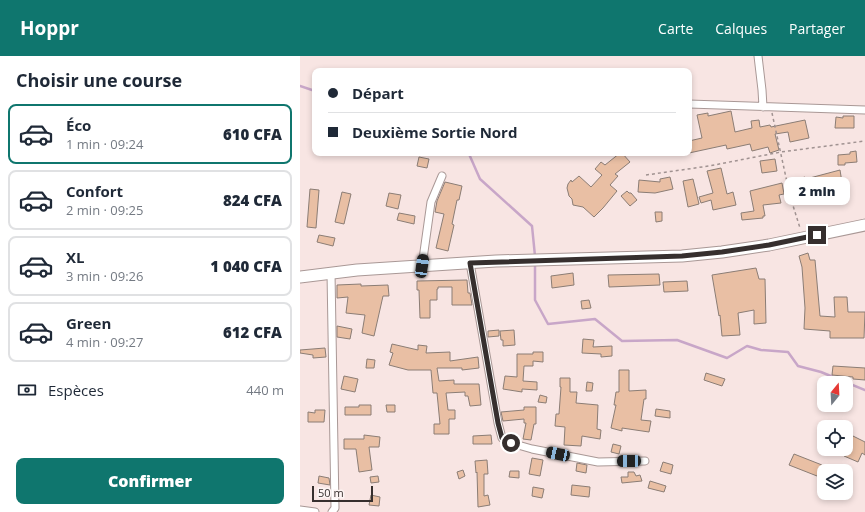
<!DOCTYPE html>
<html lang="fr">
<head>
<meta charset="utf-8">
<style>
  :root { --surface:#fff; --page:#f6f6f7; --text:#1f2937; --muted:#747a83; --line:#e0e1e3; --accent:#0f766e }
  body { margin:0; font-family:"Open Sans",sans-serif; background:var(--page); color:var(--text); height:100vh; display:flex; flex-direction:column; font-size:15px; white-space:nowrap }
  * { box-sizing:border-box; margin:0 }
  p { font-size:13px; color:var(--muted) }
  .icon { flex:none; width:22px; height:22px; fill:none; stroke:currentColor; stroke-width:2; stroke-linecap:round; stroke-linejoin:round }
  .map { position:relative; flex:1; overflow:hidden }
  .side { display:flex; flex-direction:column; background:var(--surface); width:300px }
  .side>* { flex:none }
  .hud { position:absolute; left:12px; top:12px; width:380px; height:88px; border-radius:8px; box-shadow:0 2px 6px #0003; display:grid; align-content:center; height:88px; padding:0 16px; background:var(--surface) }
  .needle { width:26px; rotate:18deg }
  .tools { position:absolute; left:517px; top:320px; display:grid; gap:8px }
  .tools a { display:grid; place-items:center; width:36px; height:36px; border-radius:8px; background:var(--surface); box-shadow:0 2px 6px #0003; font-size:20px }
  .scale { position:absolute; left:12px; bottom:10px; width:61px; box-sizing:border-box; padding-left:4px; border:2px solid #362f2e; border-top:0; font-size:11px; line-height:14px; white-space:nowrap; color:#362f2e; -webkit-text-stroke:3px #fdf5f4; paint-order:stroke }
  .end { position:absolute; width:18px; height:18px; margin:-9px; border:5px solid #362f2e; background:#fff; box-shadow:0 0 0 2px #fff }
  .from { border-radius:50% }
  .bubble { position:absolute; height:28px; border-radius:8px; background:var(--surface); box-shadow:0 2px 6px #0003; font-size:13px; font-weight:800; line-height:28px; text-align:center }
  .car { position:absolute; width:12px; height:24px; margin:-12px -6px; border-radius:5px; box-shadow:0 0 3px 1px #0007; background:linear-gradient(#222 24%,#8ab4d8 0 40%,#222 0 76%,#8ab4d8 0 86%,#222 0) }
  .hud b { display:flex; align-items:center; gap:14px; height:38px; font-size:15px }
  .hud b+b { border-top:1px solid var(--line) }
  .hud i { width:10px; height:10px; background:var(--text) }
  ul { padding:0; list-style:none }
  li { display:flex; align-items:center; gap:12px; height:60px; margin:0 8px 6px; padding:0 8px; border:2px solid var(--line); border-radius:8px }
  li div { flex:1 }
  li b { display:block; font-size:15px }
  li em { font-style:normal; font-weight:800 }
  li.selected { border-color:var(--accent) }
  li>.icon { width:36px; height:36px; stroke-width:1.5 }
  h2 { padding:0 16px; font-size:18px; line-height:48px }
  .pay { display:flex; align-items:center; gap:10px; height:44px; padding:0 16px; font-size:15px }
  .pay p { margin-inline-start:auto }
  .primary-button { display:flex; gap:8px; margin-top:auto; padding:8px 16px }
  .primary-button a { flex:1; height:46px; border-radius:8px; background:var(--accent); color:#fff; font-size:16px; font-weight:800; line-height:46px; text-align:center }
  header { display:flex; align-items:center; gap:24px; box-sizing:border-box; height:56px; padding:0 20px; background:var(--accent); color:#fff }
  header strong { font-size:19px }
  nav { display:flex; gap:22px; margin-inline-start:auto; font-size:14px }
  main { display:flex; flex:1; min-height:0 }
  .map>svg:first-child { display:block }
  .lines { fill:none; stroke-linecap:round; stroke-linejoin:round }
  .stream { stroke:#c8a6c8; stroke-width:2.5 }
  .building { fill:#e9bfa4; stroke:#8b7d75 }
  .street-casing { stroke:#a99896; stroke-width:9 }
  .primary-casing { stroke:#a99896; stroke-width:13 }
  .path { stroke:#a09291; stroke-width:1.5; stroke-dasharray:3 3; stroke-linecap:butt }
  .street { stroke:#fff; stroke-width:7 }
  .primary { stroke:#fff; stroke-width:11 }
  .route { stroke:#362f2e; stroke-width:5 }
</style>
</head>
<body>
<header>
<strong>Hoppr</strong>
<nav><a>Carte</a><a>Calques</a><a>Partager</a></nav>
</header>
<main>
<section class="side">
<h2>Choisir une course</h2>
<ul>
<li class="selected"><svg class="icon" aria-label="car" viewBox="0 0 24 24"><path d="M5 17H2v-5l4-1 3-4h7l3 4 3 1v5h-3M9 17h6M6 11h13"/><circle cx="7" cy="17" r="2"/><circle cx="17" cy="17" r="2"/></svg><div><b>Éco</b><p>1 min · 09:24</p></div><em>610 CFA</em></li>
<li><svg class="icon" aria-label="car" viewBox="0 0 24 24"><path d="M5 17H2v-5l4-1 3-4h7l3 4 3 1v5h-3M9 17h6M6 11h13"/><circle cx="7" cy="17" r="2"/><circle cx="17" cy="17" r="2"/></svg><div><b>Confort</b><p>2 min · 09:25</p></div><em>824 CFA</em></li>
<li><svg class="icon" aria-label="car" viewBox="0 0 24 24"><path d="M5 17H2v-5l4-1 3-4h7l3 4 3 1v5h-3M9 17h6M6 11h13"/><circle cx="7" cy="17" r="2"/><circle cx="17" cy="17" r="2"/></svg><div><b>XL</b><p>3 min · 09:26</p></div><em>1 040 CFA</em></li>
<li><svg class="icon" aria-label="car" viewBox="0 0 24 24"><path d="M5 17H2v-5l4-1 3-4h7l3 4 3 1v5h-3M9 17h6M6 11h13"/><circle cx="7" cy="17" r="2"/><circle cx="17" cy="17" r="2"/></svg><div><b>Green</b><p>4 min · 09:27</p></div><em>612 CFA</em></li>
</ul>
<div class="pay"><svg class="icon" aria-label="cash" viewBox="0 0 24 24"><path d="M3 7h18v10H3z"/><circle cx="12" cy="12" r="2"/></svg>Espèces<p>440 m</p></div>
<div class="primary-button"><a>Confirmer</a></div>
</section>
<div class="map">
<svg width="565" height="456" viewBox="0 0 565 456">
  <rect width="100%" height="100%" fill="#f8e5e3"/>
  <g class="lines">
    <path class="stream" d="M 0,30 L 15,35
      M 167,97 L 169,98 L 180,123 L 232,170 L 235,200
      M 235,207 L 235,244 L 248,268 L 295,263 L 322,285 L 377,284 L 427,302 L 447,290 L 461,294 L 488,296 L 498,310 L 521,316 L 565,334"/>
  </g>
  <path class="building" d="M 431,55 L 435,76 L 452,72 L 451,65 L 459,64 L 460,71 L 470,69 L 471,71 L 505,64 L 509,82 L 490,86 L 488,76 L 475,78 L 479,94 L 470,97 L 468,91 L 452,95 L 450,88 L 427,93 L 426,89 L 389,97 L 389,85 L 402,82 L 397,59 L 408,57 L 408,60 Z
    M 543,60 L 554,60 L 554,72 L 535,72 L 536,61 L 543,62 Z
    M 556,95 L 557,106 L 545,107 L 545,109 L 538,109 L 538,99 L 550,98 L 550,96 Z
    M 320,97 L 322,97 L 330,106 L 315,118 L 318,120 L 310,129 L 317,135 L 303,152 L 294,161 L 283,151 L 273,149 L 272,143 L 269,140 L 267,132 L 268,128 L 271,124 L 272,126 L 279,120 L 291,131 L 302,119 L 295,113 L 301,106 L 305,109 Z
    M 119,101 L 129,103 L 127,112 L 117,110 Z
    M 475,103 L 477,115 L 462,117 L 460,105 Z
    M 421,112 L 427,138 L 433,136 L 436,149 L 413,154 L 411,144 L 401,147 L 399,141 L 413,137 L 407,115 Z
    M 540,114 L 544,139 L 498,146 L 495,127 L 498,127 L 498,123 L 505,121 L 506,123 Z
    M 370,121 L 373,133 L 355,137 L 338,136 L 339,124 L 360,126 L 360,123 Z
    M 393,123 L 399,148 L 388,151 L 383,125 Z
    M 145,126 L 162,130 L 159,144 L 157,144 L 152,168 L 154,169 L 148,195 L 136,192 L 144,158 L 135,156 L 137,145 Z
    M 482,127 L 484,138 L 479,139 L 481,147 L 463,149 L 465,160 L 463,160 L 463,162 L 442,164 L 441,157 L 454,155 L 450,135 Z
    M 10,133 L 19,134 L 16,172 L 7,171 Z
    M 327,135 L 329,137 L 331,137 L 337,144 L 330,150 L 321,140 Z
    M 42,136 L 51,138 L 44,168 L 35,166 Z
    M 89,137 L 101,139 L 98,153 L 86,150 Z
    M 355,156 L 362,156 L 362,165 L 356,166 Z
    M 99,157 L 115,160 L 114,168 L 97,164 Z
    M 19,179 L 35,182 L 33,190 L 17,186 Z
    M 508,197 L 510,204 L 515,204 L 520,260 L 535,261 L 534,241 L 547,241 L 548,256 L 565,256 L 564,282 L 530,282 L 530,275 L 504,273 L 505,252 L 502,211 L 499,200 Z
    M 456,212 L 459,223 L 465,223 L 466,267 L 454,268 L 454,254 L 438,257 L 440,279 L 422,280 L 420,259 L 419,260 L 412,219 Z
    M 273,217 L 274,229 L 252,232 L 251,220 Z
    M 359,218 L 360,229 L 309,231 L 308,219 Z
    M 167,224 L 168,237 L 170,237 L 172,249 L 152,249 L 152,231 L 138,231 L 138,233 L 137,233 L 137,244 L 130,244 L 130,262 L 120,262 L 119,234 L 117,234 L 117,225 Z
    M 387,225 L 388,235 L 364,236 L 363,226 Z
    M 61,228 L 61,230 L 88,229 L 89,240 L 83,240 L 74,280 L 62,277 L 65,259 L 46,257 L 48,241 L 37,242 L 37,229 Z
    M 289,244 L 291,252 L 282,253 L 281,245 Z
    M 37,270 L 52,273 L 50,283 L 37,281 Z
    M 199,274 L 199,280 L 188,281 L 188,275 Z
    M 214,274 L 215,289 L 203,290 L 203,284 L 201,284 L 200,275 Z
    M 283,283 L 294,284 L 293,291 L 312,290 L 312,300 L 301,301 L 301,298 L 282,297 Z
    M 92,288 L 118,294 L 118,289 L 127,290 L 126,297 L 150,296 L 150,305 L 178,301 L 179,312 L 162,314 L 162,312 L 137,312 L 139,325 L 154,324 L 154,328 L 179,328 L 181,349 L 170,350 L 168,340 L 165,340 L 165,336 L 146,337 L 148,354 L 155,354 L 155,363 L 149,363 L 149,378 L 134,378 L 134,368 L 140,368 L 137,337 L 133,337 L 131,314 L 108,314 L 89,309 L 93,297 L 90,296 Z
    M 25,292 L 26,301 L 13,302 L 13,299 L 0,297 L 0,294 Z
    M 233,296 L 243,296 L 243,306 L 233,305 L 233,310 L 224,310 L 223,325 L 237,326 L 237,334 L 222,333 L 222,336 L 203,333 L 205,320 L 217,321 L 217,298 L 233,298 Z
    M 67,303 L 75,304 L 74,312 L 66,312 Z
    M 533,310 L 565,312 L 565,324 L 553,323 L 553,321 L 532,319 Z
    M 319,314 L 329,314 L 329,335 L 346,334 L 346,343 L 344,343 L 341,364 L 351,365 L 349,376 L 322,372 L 322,375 L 311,372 L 316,349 L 314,349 L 316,336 L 319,336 Z
    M 406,317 L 425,323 L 422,330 L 404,324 Z
    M 44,320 L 58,323 L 55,336 L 41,333 Z
    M 260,322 L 270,322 L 270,336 L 277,336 L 276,347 L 298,349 L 297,373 L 301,374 L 300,383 L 282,380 L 281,390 L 264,389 L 265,371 L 255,370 L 256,358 L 259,358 L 261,331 L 260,331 Z
    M 287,326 L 293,327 L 292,335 L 286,335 Z
    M 240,339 L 247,341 L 246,347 L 238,346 Z
    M 59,349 L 71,349 L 71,359 L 45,359 L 45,351 L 59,351 Z
    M 86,349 L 95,349 L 95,356 L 87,356 Z
    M 224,351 L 236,351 L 236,368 L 234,368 L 231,384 L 223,383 L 226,367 L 224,367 L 224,363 L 203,365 L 201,356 L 224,354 Z
    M 356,353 L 370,355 L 370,362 L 355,360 Z
    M 15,354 L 25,354 L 24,366 L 8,366 L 8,356 L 15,357 Z
    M 64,379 L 80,381 L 79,391 L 69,391 L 72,414 L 59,416 L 56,393 L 44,393 L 44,383 L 64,383 Z
    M 191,379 L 192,388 L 173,388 L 173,380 Z
    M 553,380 L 565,386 L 565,399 L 562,397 L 558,406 L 544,400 Z
    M 313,388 L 321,390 L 319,398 L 311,396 Z
    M 494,398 L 522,409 L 517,420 L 489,409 Z
    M 232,402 L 243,404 L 240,420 L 229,418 Z
    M 187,404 L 188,418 L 184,418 L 184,440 L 188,439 L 190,449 L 178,451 L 177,416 L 176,417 L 175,405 Z
    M 363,406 L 373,409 L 371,418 L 360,415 Z
    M 277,407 L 287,409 L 286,417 L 276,415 Z
    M 163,414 L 165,420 L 159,423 L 157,416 Z
    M 210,415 L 219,415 L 219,422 L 209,421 Z
    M 328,416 L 334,416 L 336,420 L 340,419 L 342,425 L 322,427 L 321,421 L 328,421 Z
    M 19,420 L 29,422 L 30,429 L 18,427 Z
    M 78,420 L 79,426 L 71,427 L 70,421 Z
    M 350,425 L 366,430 L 364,436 L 348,432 Z
    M 272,429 L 290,431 L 289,441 L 271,439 Z
    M 233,431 L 244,433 L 242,442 L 232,440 Z
    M 71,439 L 80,441 L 79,450 L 69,449 Z"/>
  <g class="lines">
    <defs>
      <path id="street" d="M 458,0 L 462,34 L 463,51
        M 389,48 L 565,54
        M 170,207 L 198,367 L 202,382 L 211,387 L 232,393 L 298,406 L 345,405
        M 122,210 L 131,146 L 142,120
        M 31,217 L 35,452 L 32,456
        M 0,454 L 15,456"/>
      <path id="primary" d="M 0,221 L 57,214 L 196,205 L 382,200 L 422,196 L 469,189 L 565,169"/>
    </defs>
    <use href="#street" class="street-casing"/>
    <use href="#primary" class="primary-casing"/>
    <path class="path" d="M 472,57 L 490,140 L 500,172
      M 346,119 L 409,110 L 481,96 L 565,85"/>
    <use href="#street" class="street"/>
    <use href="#primary" class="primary"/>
  </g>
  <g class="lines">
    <path class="route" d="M 211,387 L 202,382 L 198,367 L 170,207 L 382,200 L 422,196 L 469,189 L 517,179"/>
  </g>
</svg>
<div class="tools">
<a><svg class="needle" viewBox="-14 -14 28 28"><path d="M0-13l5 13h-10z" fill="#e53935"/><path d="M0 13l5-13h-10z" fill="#747a83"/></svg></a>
<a><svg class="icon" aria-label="locate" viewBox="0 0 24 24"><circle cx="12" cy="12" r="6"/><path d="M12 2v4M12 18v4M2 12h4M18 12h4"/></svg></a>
<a><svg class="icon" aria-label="layers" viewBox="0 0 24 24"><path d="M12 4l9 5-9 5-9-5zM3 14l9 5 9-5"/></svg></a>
</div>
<div class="scale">50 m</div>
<i class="end from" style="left:211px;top:387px"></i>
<i class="end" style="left:517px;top:179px"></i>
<div class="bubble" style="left:484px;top:121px;width:66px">2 min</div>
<i class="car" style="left:122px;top:210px;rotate:8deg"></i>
<i class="car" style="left:258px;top:398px;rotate:282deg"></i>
<i class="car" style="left:329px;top:405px;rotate:269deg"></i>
<div class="hud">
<b><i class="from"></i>Départ</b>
<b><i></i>Deuxième Sortie Nord</b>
</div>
</div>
</main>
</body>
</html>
